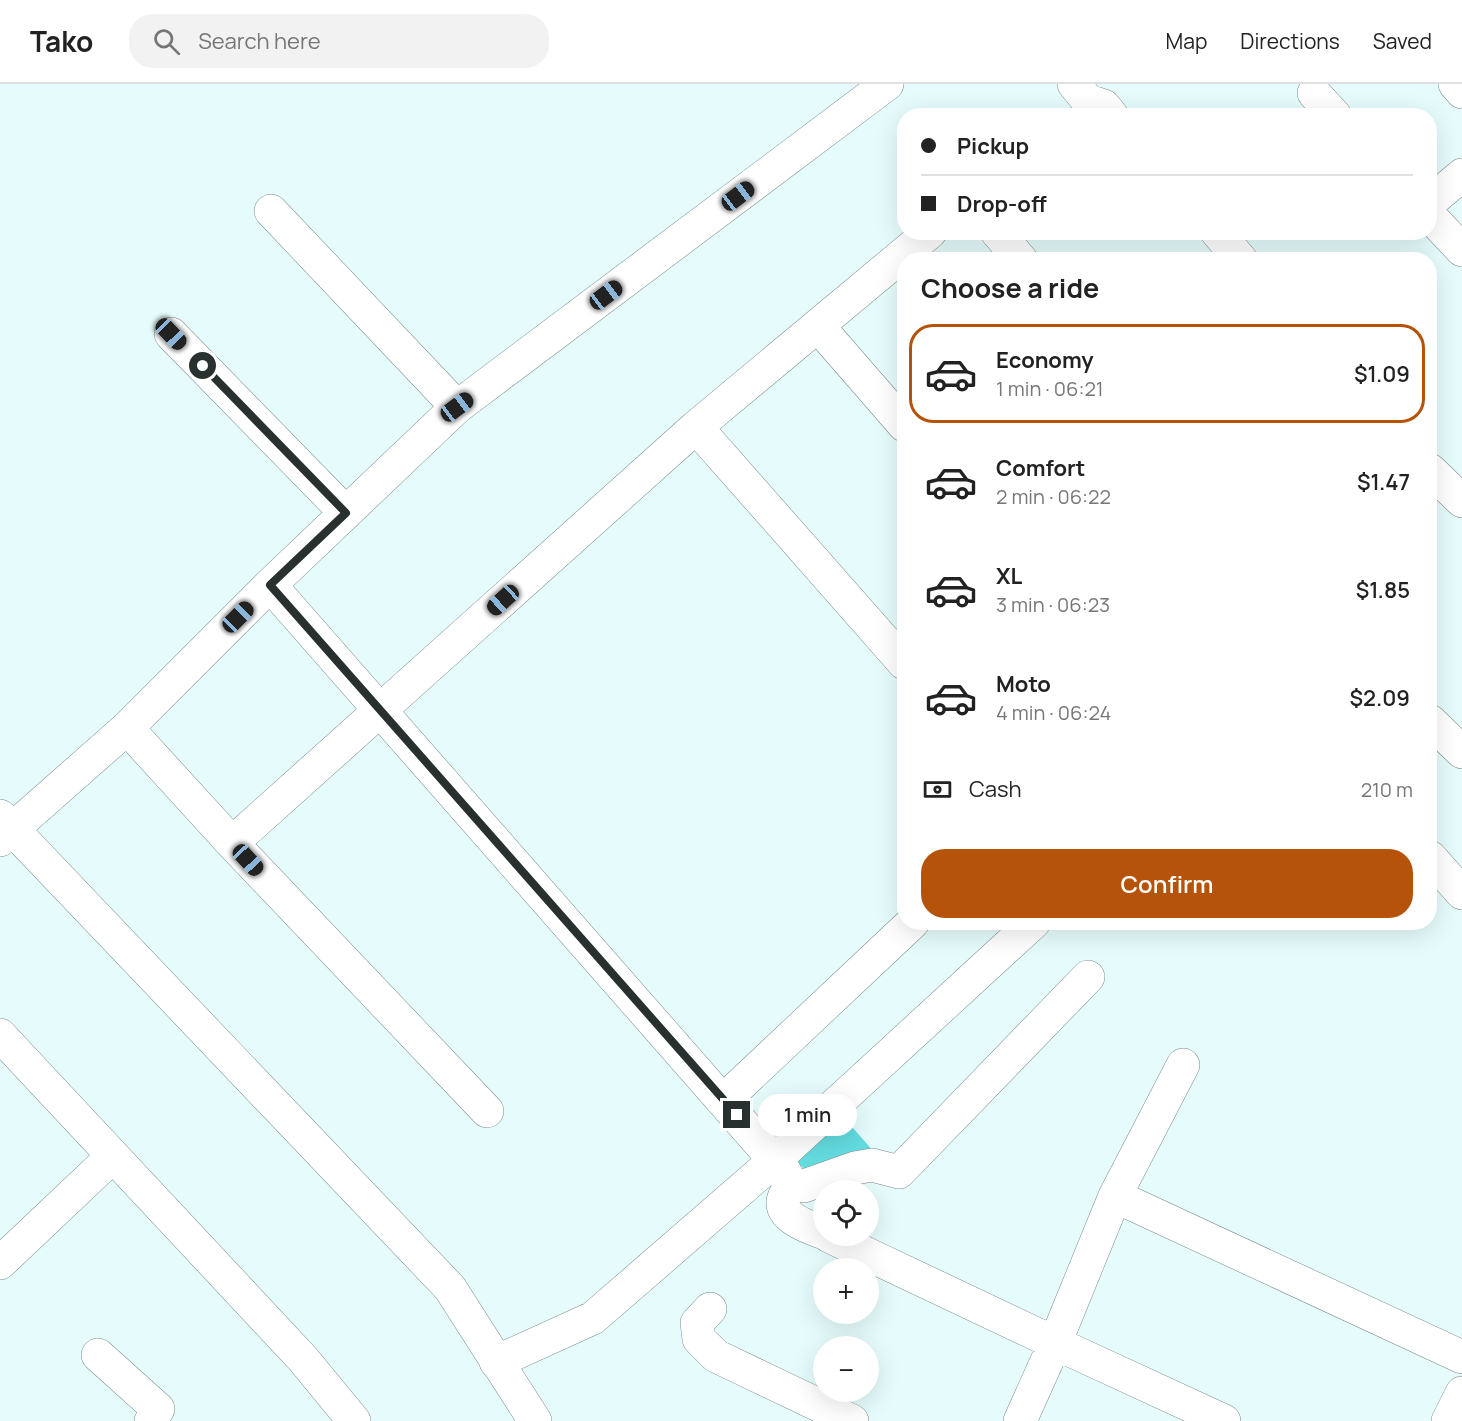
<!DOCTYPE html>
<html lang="en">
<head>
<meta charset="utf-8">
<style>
  :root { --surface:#fff; --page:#f2f2f2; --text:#222; --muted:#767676; --line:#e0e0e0; --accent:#b45309 }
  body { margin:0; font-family:Manrope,sans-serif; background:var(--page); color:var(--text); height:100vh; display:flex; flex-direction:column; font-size:22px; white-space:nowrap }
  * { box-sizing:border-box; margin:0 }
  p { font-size:20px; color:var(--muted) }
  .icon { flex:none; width:33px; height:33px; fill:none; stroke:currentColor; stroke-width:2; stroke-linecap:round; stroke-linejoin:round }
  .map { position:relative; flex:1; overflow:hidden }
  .sheet { position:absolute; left:897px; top:168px; width:540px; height:678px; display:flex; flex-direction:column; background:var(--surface); border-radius:24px; box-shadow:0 6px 24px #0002 }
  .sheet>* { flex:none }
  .top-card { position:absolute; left:897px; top:24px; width:540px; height:132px; border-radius:24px; box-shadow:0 6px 24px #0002; display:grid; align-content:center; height:132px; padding:0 24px; background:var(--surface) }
  .buttons { position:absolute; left:813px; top:1096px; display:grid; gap:12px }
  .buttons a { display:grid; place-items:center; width:66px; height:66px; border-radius:50%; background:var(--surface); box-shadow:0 6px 24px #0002; font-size:30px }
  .end { position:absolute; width:27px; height:27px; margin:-14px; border:8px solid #283030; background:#fff; box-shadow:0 0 0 3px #fff }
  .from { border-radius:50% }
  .bubble { position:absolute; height:42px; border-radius:21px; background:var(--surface); box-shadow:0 6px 24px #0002; font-size:20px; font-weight:600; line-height:42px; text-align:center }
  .car { position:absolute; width:18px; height:36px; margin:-18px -9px; border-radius:8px; box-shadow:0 0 4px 2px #0007; background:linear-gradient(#222 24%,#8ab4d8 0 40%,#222 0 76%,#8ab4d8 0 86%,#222 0) }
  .top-card b { display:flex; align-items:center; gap:21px; height:57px; font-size:22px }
  .top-card b+b { border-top:2px solid var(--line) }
  .top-card i { width:15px; height:15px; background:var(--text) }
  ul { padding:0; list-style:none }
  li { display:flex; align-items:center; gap:18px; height:99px; margin:0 12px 9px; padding:0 12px; border:3px solid transparent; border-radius:24px }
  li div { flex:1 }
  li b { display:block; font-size:22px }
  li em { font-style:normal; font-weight:600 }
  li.active { border-color:var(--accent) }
  li>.icon { width:54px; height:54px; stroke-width:1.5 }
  h2 { padding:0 24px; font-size:27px; line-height:72px }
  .pay { display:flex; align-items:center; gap:15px; height:66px; padding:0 24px; font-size:22px }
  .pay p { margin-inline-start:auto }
  .primary-button { display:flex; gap:12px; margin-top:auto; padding:12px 24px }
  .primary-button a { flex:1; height:69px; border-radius:24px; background:var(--accent); color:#fff; font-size:24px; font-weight:600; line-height:69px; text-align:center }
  header { display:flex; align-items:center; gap:36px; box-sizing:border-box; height:84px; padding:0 30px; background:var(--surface); border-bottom:2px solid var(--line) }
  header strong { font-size:28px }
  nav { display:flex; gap:33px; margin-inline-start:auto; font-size:21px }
  .search { width:420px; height:54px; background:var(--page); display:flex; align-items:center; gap:15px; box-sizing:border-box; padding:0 21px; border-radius:24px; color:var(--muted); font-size:22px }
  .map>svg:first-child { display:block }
  .building { fill:#63dce0 }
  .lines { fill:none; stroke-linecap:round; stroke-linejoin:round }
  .minor-casing { stroke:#7a8d8e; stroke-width:34 }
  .primary-casing { stroke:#7a8d8e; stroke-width:34 }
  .minor { stroke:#fff; stroke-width:33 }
  .primary { stroke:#fff; stroke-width:33 }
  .route { stroke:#283030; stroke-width:8 }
</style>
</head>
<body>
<header>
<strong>Tako</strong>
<div class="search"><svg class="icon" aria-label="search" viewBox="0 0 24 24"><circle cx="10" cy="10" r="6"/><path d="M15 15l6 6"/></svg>Search here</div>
<nav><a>Map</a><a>Directions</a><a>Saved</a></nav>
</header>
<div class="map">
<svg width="1462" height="1337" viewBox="0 0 1462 1337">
  <rect width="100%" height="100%" fill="#e6fcfc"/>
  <path class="building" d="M 838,1027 L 875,1069 L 811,1093 L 790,1069 Z"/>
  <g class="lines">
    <defs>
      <path id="minor" d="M 1074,0 L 1088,17 L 1104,22 L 1112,32
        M 1455,0 L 1462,8
        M 1314,9 L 1335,32
        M 1430,118 L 1462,91
        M 271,127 L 457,323
        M 1430,132 L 1462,166
        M 997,148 L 1021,176
        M 1217,148 L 1241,176
        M 818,242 L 904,341
        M 171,250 L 346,429
        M 696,343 L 904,579
        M 1430,386 L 1462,417
        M 270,501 L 785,1088 L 790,1100 C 789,1106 783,1112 783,1118 C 782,1135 811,1144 824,1149
        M 1430,637 L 1462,668
        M 127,644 L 232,759 L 487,1027
        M 0,732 L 450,1204 L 535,1337
        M 0,756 L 127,644 L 270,501 L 457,323 L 887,0
        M 232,759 L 696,343 L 930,148
        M 1430,773 L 1462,809
        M 0,951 L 303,1275 L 354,1337
        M 724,1016 L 913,838
        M 790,1100 L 804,1102 L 855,1084 L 872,1081 L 899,1088 L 1088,893
        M 1115,1112 L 1462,1273
        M 829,1152 L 1055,1259 L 1224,1337
        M 0,1179 L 113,1072
        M 710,1225 L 697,1239 L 699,1255 L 716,1272 L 852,1337
        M 98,1271 L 158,1325 L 151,1337
        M 496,1278 L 593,1234 L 775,1076 L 1034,838
        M 1020,1337 L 1055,1259 L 1115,1112 L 1183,981"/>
      <path id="primary" d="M 1448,1337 L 1462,1309"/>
    </defs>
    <use href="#minor" class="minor-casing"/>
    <use href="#primary" class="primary-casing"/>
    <use href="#minor" class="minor"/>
    <use href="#primary" class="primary"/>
  </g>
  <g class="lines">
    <path class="route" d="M 203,282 L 346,429 L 270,501 L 737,1031"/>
  </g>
</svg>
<div class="buttons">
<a><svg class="icon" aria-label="locate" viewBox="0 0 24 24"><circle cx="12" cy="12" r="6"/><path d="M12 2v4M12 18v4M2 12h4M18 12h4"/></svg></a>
<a>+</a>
<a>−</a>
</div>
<i class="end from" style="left:203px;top:282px"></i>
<i class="end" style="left:737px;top:1031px"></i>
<div class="bubble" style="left:758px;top:1010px;width:99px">1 min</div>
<i class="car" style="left:738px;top:112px;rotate:53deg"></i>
<i class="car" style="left:606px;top:211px;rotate:53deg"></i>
<i class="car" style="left:171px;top:250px;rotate:136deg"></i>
<i class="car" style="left:457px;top:323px;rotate:53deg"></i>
<i class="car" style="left:503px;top:516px;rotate:228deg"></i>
<i class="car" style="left:238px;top:533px;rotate:45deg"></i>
<i class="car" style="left:248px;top:776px;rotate:137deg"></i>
<div class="top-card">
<b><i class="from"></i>Pickup</b>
<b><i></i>Drop-off</b>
</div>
<section class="sheet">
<h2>Choose a ride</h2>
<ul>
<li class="active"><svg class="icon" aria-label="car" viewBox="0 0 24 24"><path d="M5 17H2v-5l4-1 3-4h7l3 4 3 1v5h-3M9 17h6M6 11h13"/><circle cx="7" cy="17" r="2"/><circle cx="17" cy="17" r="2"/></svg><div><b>Economy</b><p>1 min · 06:21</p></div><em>$1.09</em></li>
<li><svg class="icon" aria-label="car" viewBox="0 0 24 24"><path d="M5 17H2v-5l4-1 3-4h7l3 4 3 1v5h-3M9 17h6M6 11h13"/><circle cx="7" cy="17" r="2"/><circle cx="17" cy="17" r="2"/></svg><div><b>Comfort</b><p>2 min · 06:22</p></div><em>$1.47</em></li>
<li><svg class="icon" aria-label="car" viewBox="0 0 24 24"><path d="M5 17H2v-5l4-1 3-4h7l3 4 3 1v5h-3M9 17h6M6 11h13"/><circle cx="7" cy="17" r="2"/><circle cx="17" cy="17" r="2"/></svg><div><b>XL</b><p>3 min · 06:23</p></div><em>$1.85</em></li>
<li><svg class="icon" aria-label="car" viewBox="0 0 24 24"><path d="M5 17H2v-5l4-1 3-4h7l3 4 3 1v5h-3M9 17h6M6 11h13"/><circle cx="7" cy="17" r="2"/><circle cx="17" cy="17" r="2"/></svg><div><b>Moto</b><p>4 min · 06:24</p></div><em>$2.09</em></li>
</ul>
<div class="pay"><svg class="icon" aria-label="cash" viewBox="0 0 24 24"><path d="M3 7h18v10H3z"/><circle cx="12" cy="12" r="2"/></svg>Cash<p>210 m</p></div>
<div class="primary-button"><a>Confirm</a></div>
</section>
</div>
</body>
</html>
